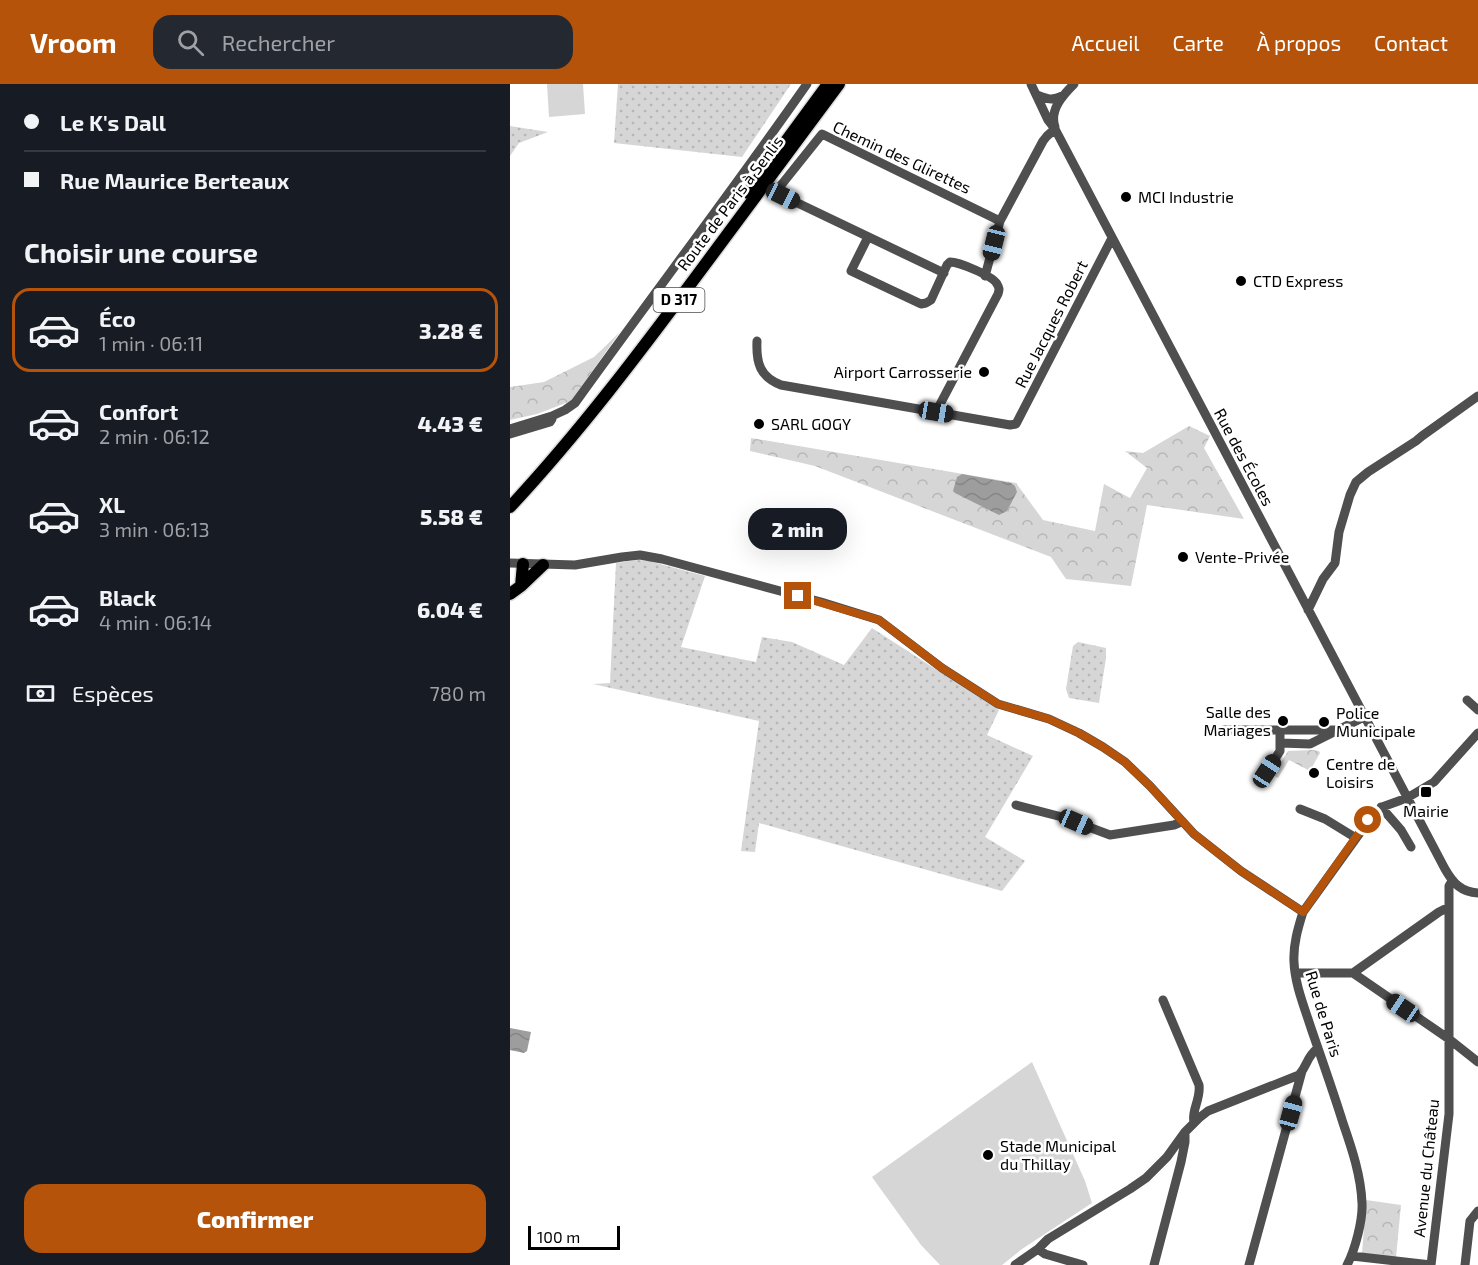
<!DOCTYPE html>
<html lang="fr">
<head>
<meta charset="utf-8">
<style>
  :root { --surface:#171b24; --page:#242831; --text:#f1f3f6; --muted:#9ea1a6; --line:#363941; --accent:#b45309 }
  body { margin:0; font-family:"Exo 2",sans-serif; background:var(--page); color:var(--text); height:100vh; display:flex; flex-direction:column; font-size:22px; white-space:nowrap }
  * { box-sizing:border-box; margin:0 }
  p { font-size:20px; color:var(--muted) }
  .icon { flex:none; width:33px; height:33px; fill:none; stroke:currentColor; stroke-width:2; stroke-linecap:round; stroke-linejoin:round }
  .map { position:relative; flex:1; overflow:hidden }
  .sheet { display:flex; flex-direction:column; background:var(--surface); width:510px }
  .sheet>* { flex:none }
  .guide { display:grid; align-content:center; height:132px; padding:0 24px; background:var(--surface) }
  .scale { position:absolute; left:18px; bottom:15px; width:92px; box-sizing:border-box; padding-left:6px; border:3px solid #000; border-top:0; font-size:16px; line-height:21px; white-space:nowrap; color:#000; -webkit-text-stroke:4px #fff; paint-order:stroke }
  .end { position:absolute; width:27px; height:27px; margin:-14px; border:8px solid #b45309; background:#fff; box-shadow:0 0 0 3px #fff }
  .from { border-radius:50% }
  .bubble { position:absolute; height:42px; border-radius:18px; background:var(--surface); box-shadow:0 6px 24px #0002; font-size:20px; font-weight:800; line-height:42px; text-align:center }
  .car { position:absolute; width:18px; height:36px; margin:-18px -9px; border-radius:8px; box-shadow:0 0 4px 2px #0007; background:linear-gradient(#222 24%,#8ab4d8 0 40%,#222 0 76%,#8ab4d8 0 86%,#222 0) }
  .guide b { display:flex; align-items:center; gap:21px; height:57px; font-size:22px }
  .guide b+b { border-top:2px solid var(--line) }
  .guide i { width:15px; height:15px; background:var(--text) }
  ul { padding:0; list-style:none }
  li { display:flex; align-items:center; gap:18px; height:84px; margin:0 12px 9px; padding:0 12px; border:3px solid transparent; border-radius:18px }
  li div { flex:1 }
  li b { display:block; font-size:22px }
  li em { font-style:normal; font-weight:800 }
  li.current { border-color:var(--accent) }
  li>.icon { width:54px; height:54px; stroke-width:1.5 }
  h2 { padding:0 24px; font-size:27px; line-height:72px }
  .pay { display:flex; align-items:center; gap:15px; height:66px; padding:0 24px; font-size:22px }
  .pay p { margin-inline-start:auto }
  .button { display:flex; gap:12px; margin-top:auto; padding:12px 24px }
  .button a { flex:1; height:69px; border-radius:18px; background:var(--accent); color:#fff; font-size:24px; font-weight:800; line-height:69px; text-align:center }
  header { display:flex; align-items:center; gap:36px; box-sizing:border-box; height:84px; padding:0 30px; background:var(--accent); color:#fff }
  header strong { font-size:28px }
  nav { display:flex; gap:33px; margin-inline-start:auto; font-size:21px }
  .search { width:420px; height:54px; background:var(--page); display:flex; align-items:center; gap:15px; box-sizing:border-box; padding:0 21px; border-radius:18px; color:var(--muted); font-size:22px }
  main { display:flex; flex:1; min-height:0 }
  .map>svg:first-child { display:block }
  .grass { fill:url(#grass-dots) }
  .forest { fill:url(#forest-crowns) }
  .pitch { fill:#d6d6d6 }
  .water { fill:url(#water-waves) }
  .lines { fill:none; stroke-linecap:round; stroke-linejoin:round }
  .major-casing { stroke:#dbdbdb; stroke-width:15 }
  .minor { stroke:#4f4f4f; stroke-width:9 }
  .major { stroke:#000; stroke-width:12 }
  .route { stroke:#b45309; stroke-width:8 }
  .poi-dot { fill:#000; stroke:#fff; stroke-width:2 }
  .labels { text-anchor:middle; stroke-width:5; stroke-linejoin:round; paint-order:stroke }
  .shield { fill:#fff; stroke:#4c4c4c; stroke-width:1.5 }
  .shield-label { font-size:15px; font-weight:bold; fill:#000 }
  .street-label { font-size:16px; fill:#000; stroke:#fff }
  .poi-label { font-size:16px; fill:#000; stroke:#fff; text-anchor:start }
</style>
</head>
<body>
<header>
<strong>Vroom</strong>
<div class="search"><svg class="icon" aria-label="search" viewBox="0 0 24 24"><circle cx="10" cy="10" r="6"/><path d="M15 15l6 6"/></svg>Rechercher</div>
<nav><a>Accueil</a><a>Carte</a><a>À propos</a><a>Contact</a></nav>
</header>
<main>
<section class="sheet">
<div class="guide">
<b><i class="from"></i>Le K's Dall</b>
<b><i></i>Rue Maurice Berteaux</b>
</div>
<h2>Choisir une course</h2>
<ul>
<li class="current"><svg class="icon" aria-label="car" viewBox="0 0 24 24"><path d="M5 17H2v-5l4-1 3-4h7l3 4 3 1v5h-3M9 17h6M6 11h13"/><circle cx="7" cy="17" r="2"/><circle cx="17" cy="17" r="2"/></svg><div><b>Éco</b><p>1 min · 06:11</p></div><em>3.28 €</em></li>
<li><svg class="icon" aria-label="car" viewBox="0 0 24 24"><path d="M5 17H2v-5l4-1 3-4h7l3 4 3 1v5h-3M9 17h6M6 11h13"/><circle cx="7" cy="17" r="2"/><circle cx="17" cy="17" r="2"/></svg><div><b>Confort</b><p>2 min · 06:12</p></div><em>4.43 €</em></li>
<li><svg class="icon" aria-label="car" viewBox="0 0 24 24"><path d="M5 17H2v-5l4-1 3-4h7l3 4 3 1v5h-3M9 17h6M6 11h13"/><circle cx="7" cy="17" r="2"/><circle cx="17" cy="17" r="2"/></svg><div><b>XL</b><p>3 min · 06:13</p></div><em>5.58 €</em></li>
<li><svg class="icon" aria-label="car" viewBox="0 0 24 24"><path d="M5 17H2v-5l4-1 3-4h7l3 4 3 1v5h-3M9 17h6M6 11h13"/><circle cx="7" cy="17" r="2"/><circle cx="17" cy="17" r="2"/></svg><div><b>Black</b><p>4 min · 06:14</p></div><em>6.04 €</em></li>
</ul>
<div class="pay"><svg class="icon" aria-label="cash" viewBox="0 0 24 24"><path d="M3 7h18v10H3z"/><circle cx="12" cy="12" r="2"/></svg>Espèces<p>780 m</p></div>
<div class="button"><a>Confirmer</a></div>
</section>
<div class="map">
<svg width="968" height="1181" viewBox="0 0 968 1181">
  <defs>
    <pattern id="grass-dots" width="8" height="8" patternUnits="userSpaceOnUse" patternTransform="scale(1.5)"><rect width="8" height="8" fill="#d6d6d6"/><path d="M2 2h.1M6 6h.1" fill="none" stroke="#b6b6b6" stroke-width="1.8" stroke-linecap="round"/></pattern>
    <pattern id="forest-crowns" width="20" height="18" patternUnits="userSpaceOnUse" patternTransform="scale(1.5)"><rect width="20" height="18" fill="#d6d6d6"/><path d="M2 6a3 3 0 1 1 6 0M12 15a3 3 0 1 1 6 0" fill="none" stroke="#b6b6b6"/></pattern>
    <pattern id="water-waves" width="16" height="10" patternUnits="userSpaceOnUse" patternTransform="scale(1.5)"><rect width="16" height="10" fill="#9d9d9d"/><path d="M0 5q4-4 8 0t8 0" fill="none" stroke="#858585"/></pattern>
  </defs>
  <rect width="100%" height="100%" fill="#fff"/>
  <path class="grass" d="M 108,0 L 281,0 L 232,73 L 104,59 Z
    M 0,42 L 38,48 L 9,59 L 0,72 Z
    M 128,476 L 139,477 L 195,492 L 171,563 L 246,578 L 252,553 L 282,558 L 334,581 L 362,544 L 489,626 L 477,651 L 523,672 L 475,753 L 515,777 L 492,807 L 249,739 L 245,768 L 231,767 L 249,637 L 83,600 L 100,599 L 106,479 Z
    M 568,558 L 596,564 L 596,574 L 589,619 L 559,614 L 556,605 L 563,562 Z"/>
  <path class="forest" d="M 110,248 L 61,317 L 27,330 L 0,336 L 0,303 L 34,298 L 84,273 Z
    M 679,342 L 700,352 L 694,364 L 734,435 L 637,421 L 621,502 L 556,495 L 541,473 L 305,382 L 240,367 L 241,354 L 506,399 L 533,436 L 585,447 L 594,400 L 620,414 L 637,384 L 615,367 L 633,369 Z
    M 802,666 L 809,667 L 810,669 L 800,687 L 779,676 L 768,694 L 763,691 L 778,667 Z
    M 856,1116 L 891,1121 L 886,1173 L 852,1170 Z"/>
  <path class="pitch" d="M 37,0 L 73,0 L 75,30 L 39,33 Z
    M 522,978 L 575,1097 L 582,1119 L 512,1165 L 492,1181 L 430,1181 L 411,1161 L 362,1093 Z"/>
  <path class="water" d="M 452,390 L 501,399 L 505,402 L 507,408 L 497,427 L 489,431 L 445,409 L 443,407 L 447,393 Z
    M 0,944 L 21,948 L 17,967 L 14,969 L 0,966 Z"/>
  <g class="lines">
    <defs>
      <path id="major" d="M 238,109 L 318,0
        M 0,423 C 69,349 130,268 191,186 C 237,124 283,62 329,0
        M 11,502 L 13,480
        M 0,510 L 11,502 L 33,481"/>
    </defs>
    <use href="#major" class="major-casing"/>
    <path class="minor" d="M 521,0 L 538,36 L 545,45 L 935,785 C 943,799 951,808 968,809
      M 527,11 C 537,15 542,17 552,12
      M 545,43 C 539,26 553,11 564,0
      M 358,153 L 341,187 L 411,220 L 416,219 L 421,216 L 437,181 L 440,178 C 449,178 483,192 487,200 C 490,205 489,206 488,210 L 426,328
      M 434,189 L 273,112 L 268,105 L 312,50 L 490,137
      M 475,192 L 490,137 L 533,57 L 537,52 L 545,45
      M 247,257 C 246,279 250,293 271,301 L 500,341 L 506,340 L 602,154
      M 42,332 L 55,326 L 65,319 C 142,212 222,107 297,0
      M 0,345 L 42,332 L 42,335 L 40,338 L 0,350
      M 0,479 L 65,481 L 112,473 L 130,471 L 152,475 L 311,518 L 369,536 L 432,584 L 488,620 L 539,635 L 569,649 L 593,663 L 615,678 L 640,702 L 684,750 L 731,787 L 793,828
      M 798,526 L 813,495 L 825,479 L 829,448 L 840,411 L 846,398 L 858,388 L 906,357 L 912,352 L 968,312
      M 957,616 L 968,626
      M 714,646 L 827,646
      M 770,646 L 770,659 L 800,660 L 854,633
      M 755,690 L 770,667 L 770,659
      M 506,721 L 552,733 L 600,751 L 664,741 L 671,738
      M 871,723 L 891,746 L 901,763
      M 790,725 L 815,735 L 846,754
      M 785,889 L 843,889
      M 843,889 L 939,955 L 968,978
      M 843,889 L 929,828 L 939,823
      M 653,916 L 689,1001 C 691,1015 681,1027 684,1038
      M 528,1165 L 535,1170 L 573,1181
      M 842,1172 L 921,1181
      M 505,1181 L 528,1165 L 538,1155 L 620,1105 L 636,1094 L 657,1073 L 675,1048 L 689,1034 L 698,1027 L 789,991 C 798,981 796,973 808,964
      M 644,1181 L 671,1078 L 675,1058 L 675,1051
      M 739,1181 L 792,987
      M 837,1181 C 845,1166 853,1136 852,1119 C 851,1092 842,1065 833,1039 C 823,1007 812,976 801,944 C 794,922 785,901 784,878 C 783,861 788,844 793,828 L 862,732 L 872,723 L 897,714 L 924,698 L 968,649
      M 921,1181 L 939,1030 L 939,802 L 942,797
      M 955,1181 L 960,1137 L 968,1127"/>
    <use href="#major" class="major"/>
  </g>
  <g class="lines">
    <path class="route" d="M 288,512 L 369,536 L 432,584 L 488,620 L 539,635 L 569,649 L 593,663 L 615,678 L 640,702 L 684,750 L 731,787 L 793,828 L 858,736"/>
  </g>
  <g class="poi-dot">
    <circle cx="616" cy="113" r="6"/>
    <circle cx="731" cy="197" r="6"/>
    <circle cx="474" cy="288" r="6"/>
    <circle cx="249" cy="340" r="6"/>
    <circle cx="673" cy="473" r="6"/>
    <circle cx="773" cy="637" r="6"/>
    <circle cx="814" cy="638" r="6"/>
    <circle cx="804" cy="689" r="6"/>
    <rect x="910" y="702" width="12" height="12" rx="3"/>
    <circle cx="478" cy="1071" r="6"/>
  </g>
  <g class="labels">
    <rect class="shield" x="143.5" y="204" width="51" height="24" rx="4.5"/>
    <g class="shield-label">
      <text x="169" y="221">D 317</text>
    </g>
    <g class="street-label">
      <text transform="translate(392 73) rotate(25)" y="6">Chemin des Glirettes</text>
      <text transform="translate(220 119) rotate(-53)" y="6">Route de Paris à Senlis</text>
      <text transform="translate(541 240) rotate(-63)" y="6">Rue Jacques Robert</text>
      <text transform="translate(734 373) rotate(62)" y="6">Rue des Écoles</text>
      <text transform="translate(814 930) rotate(73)" y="6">Rue de Paris</text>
      <text transform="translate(916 1084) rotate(-84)" y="6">Avenue du Château</text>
    </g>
    <g class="poi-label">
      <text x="628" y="119">MCI Industrie</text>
      <text x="743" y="203">CTD Express</text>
      <text x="462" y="294" text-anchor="end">Airport Carrosserie</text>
      <text x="261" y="346">SARL GOGY</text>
      <text x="685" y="479">Vente-Privée</text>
      <text x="761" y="634" text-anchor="end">Salle des<tspan x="761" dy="18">Mariages</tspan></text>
      <text x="826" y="635">Police<tspan x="826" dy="18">Municipale</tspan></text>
      <text x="816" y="686">Centre de<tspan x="816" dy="18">Loisirs</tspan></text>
      <text x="916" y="733" text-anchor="middle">Mairie</text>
      <text x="490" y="1068">Stade Municipal<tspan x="490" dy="18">du Thillay</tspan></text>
    </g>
  </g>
</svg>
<div class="scale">100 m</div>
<i class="end from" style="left:858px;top:736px"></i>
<i class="end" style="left:288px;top:512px"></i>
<div class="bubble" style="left:238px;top:424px;width:99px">2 min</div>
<i class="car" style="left:273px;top:112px;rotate:116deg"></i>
<i class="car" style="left:484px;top:159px;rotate:194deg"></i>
<i class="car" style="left:426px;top:328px;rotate:100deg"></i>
<i class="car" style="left:757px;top:687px;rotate:33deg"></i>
<i class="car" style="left:566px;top:738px;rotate:114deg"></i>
<i class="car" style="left:893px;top:924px;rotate:304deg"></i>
<i class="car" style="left:781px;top:1029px;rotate:15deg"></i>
</div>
</main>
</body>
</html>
